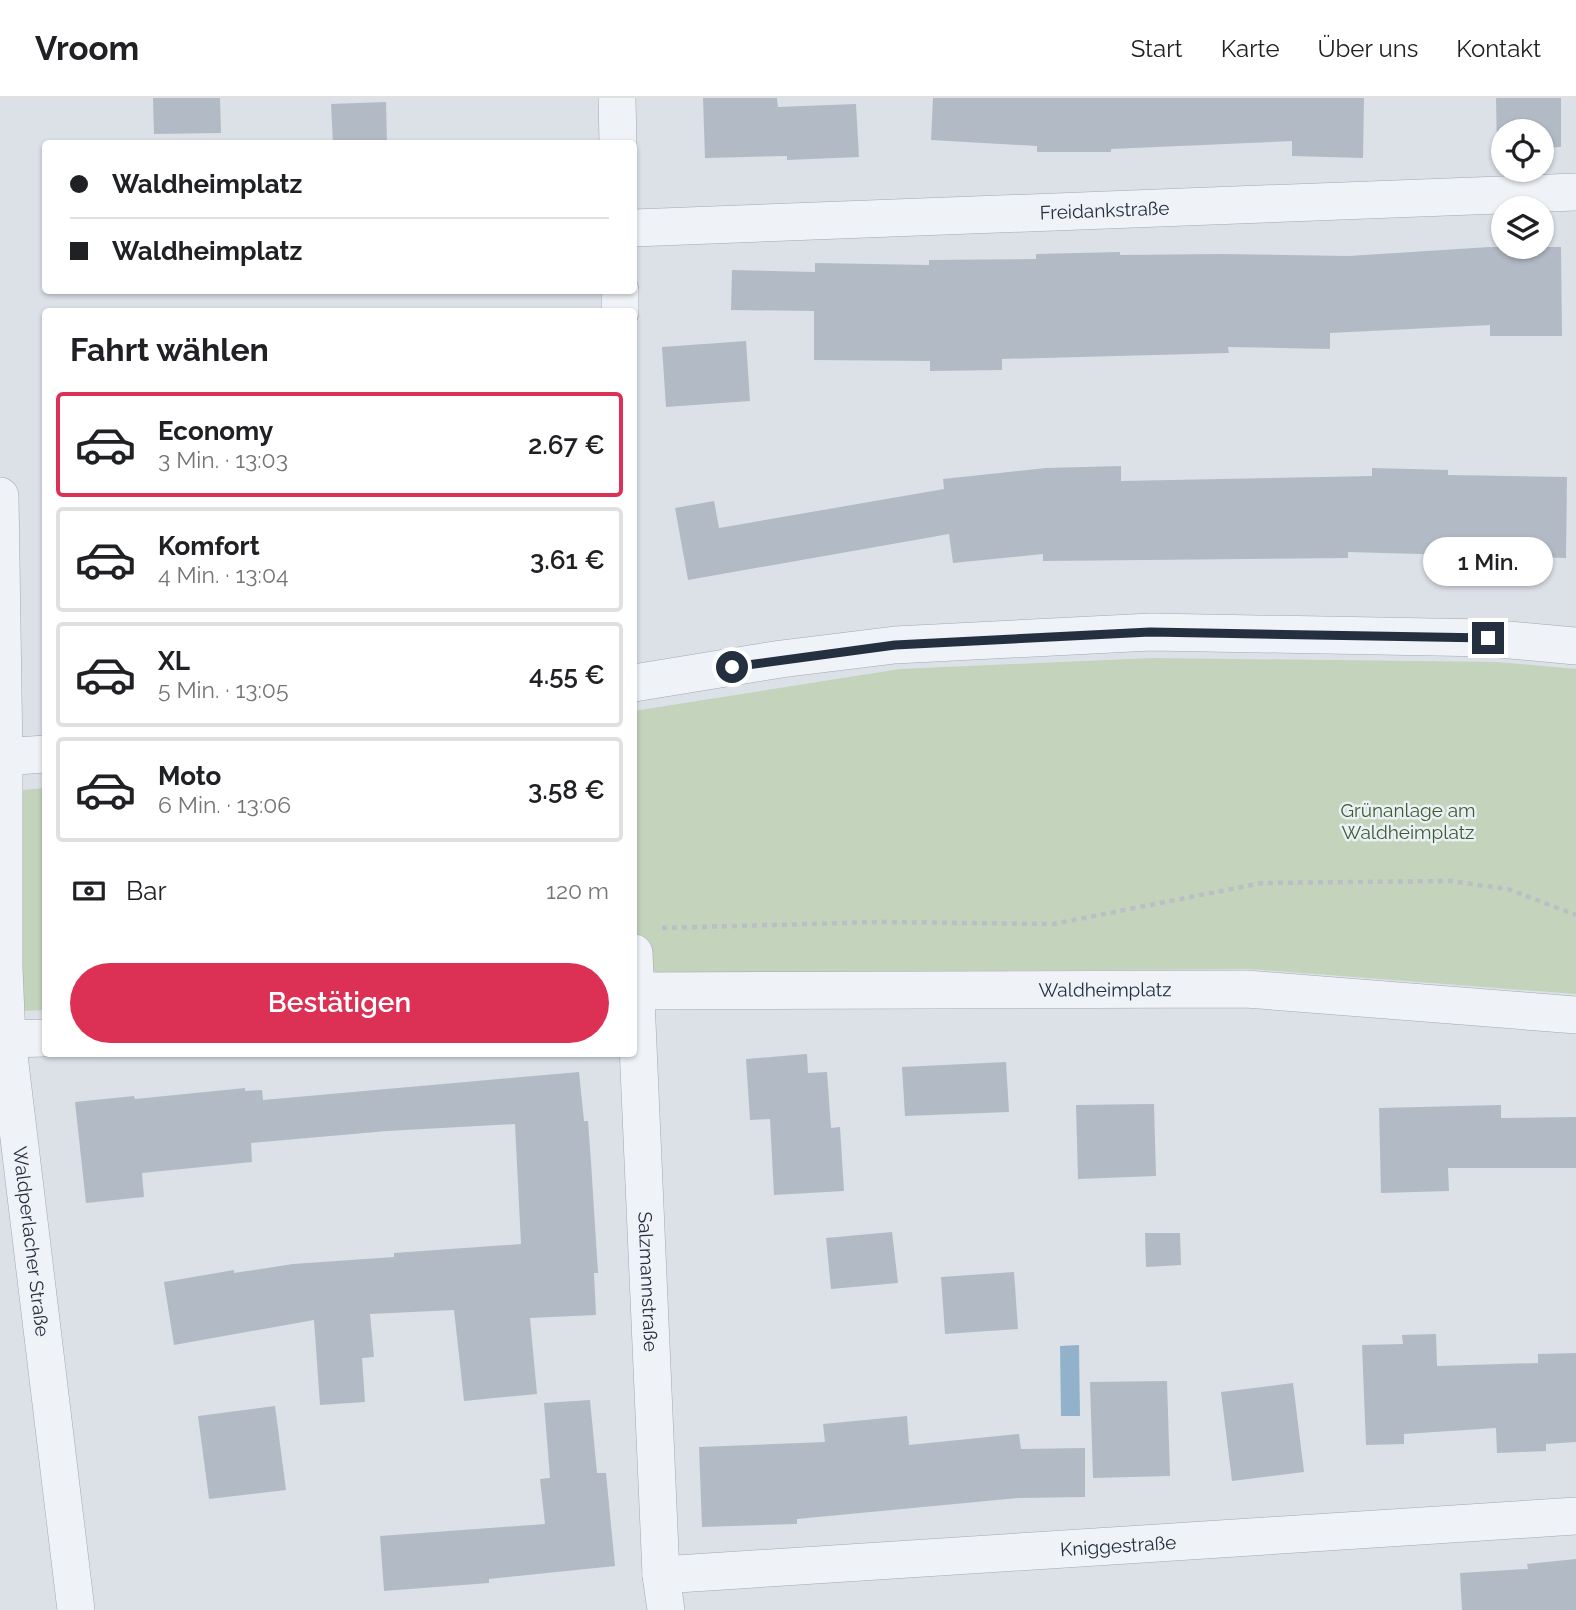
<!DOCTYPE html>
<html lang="de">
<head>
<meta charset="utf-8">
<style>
  :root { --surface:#fff; --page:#f2f2f2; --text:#202124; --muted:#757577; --line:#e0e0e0; --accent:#dc3154 }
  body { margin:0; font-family:Raleway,sans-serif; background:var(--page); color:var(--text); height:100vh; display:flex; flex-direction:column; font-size:26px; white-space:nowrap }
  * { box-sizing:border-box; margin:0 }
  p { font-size:23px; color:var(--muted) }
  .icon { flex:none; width:38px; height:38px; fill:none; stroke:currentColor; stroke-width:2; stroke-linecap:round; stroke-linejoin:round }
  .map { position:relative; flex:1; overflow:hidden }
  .panel { position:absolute; left:42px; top:210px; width:595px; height:749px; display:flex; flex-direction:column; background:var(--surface); border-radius:7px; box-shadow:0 2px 5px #0004 }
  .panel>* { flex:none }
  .hud { position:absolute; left:42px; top:42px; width:595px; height:154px; border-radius:7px; box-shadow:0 2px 5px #0004; display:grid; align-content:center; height:154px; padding:0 28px; background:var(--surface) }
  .tools { position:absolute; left:1491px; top:21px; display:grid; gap:14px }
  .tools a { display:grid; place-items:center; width:63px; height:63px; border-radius:50%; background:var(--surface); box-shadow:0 2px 5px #0004; font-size:35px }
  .end { position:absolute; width:32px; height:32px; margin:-16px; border:9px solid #242f3f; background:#fff; box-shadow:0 0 0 4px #fff }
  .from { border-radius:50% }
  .bubble { position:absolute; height:49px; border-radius:24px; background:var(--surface); box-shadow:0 2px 5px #0004; font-size:23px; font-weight:600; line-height:49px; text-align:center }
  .hud b { display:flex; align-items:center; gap:24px; height:66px; font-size:26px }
  .hud b+b { border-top:2px solid var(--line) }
  .hud i { width:18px; height:18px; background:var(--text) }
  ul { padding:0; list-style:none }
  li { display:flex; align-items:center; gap:21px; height:105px; margin:0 14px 10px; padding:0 14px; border:4px solid var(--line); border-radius:7px }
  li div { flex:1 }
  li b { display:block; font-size:26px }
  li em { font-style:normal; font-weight:600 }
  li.selected { border-color:var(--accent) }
  li>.icon { width:63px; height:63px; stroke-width:1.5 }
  h2 { padding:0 28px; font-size:32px; line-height:84px }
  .pay { display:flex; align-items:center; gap:18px; height:77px; padding:0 28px; font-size:26px }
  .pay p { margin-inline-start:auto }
  .action { display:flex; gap:14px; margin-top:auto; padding:14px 28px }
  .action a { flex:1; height:80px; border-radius:42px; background:var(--accent); color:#fff; font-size:28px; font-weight:600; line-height:80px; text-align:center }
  header { display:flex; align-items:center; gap:42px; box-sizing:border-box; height:98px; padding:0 35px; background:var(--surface); border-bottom:2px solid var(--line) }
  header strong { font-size:33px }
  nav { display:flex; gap:38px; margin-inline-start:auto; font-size:24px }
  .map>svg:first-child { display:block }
  .green { fill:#c3d3bc }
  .water { fill:#92b2cc }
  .building { fill:#b2bac5 }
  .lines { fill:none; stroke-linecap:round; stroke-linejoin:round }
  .minor-casing { stroke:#a1a8b2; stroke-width:38 }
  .path { stroke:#babfc6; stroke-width:4.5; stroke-dasharray:5 5; stroke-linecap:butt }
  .minor { stroke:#eff2f6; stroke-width:37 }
  .route { stroke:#242f3f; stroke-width:9 }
  .labels { text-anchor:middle; stroke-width:5; stroke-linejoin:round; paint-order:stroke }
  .street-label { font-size:19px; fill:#242f3f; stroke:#ebf0f5 }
  .park-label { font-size:19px; fill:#3b5d30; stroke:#ebf0f5 }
</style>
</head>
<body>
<header>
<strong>Vroom</strong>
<nav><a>Start</a><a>Karte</a><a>Über uns</a><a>Kontakt</a></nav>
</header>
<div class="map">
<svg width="1576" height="1512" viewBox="0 0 1576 1512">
  <rect width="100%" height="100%" fill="#dce1e8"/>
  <path class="green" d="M 1153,560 L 1498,564 L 1576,571 L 1576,896 L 1249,871 L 634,875 L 634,613 L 900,571 Z
    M 45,690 L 45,912 L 0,914 L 0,694 Z"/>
  <path class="water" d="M 1079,1247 L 1080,1318 L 1061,1318 L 1060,1248 Z"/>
  <path class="building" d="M 153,0 L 220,0 L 221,35 L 154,36 Z
    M 703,0 L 777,0 L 778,9 L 856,6 L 859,59 L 787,62 L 787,58 L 705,60 Z
    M 933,0 L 1364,0 L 1363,60 L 1292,58 L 1292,43 L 1111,51 L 1111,54 L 1037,54 L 1037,48 L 931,42 Z
    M 1496,0 L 1561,0 L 1561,49 L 1542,50 L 1542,33 L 1503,33 L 1503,50 L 1497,50 Z
    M 386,4 L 387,46 L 333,46 L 331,6 Z
    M 1489,149 L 1561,149 L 1562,238 L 1490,238 L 1490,227 L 1330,235 L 1330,251 L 1228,249 L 1229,255 L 1002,261 L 1002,272 L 930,273 L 930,263 L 814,262 L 814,213 L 731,212 L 732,172 L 815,174 L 815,165 L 929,167 L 929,162 L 1036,161 L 1036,156 L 1120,154 L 1120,157 L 1221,156 L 1349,158 Z
    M 746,243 L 750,303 L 666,309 L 662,249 Z
    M 1121,368 L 1121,383 L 1372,378 L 1372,370 L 1448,372 L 1448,377 L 1567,379 L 1566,460 L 1348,454 L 1348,460 L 1043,463 L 1043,456 L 953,465 L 949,436 L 688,482 L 675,410 L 714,403 L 719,430 L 944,391 L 943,381 L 1046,370 Z
    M 807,956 L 808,975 L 827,974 L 831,1030 L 840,1029 L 844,1093 L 774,1097 L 770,1021 L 750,1022 L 746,961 Z
    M 1006,964 L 1009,1014 L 905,1018 L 902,969 Z
    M 579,974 L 584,1023 L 588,1023 L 591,1064 L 598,1175 L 594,1175 L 596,1217 L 530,1220 L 537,1296 L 464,1303 L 454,1212 L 370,1216 L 374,1259 L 362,1260 L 365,1304 L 320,1307 L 314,1222 L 174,1247 L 164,1184 L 234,1172 L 234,1175 L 293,1166 L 394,1159 L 394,1155 L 521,1146 L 515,1026 L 387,1033 L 251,1045 L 252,1064 L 142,1075 L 144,1099 L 86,1105 L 75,1004 L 134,998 L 135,1001 L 245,990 L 245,993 L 262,992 L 263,1002 Z
    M 1154,1006 L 1156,1078 L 1078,1081 L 1076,1007 Z
    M 1501,1007 L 1501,1020 L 1576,1019 L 1576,1070 L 1448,1070 L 1449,1093 L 1381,1095 L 1379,1010 Z
    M 892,1134 L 898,1185 L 831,1191 L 826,1140 Z
    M 1145,1135 L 1180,1135 L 1181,1167 L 1146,1169 Z
    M 1014,1174 L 1018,1231 L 945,1236 L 941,1179 Z
    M 1436,1236 L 1437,1268 L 1538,1265 L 1538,1256 L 1576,1255 L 1576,1344 L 1546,1346 L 1546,1353 L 1497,1355 L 1496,1330 L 1404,1336 L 1404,1346 L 1366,1347 L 1362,1247 L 1403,1246 L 1402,1237 Z
    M 1167,1283 L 1170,1378 L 1093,1380 L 1090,1284 Z
    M 1293,1285 L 1304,1374 L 1232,1383 L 1221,1294 Z
    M 590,1302 L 597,1375 L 606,1375 L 615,1468 L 489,1481 L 489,1485 L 384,1493 L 380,1438 L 545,1426 L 540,1381 L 550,1380 L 544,1305 Z
    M 275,1308 L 286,1392 L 209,1401 L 198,1318 Z
    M 907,1318 L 909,1347 L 1019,1336 L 1021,1351 L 1085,1350 L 1085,1399 L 1019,1400 L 797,1421 L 797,1426 L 702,1429 L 699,1349 L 825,1344 L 823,1326 Z
    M 1576,1461 L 1576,1512 L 1462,1512 L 1460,1475 L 1528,1471 L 1527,1466 Z"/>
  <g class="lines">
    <defs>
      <g id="minor">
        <path d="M 617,0 L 618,46"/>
        <path id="s1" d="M 634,130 L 1576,94"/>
        <path d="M 620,192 L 620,214"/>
        <path id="s2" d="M 0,398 L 4,658 L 4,870 L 7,941 L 76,1512"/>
        <path d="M 634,585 L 781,561 L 895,547 L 1151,534 L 1488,540 L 1576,548"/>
        <path d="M 0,659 L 46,656"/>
        <path id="s3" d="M 634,855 L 661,1477 L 666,1512"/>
        <path id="s4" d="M 634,893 L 1246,891 L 1576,917"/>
        <path d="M 7,941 L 46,940"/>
        <path id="s5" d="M 661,1477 L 1576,1418"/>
      </g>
    </defs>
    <use href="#minor" class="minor-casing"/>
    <path class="path" d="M 662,830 L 878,824 L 1053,826 L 1262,785 L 1451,783 L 1508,791 L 1576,817"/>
    <use href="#minor" class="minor"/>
  </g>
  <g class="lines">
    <path class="route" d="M 732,569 L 895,547 L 1150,534 L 1488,540"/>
  </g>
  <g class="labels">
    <g class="street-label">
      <text dy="7" stroke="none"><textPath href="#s1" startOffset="471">Freidankstraße</textPath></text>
      <text dy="7" stroke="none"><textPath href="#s4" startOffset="471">Waldheimplatz</textPath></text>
      <text dy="7" stroke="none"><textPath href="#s2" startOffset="747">Waldperlacher Straße</textPath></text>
      <text dy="7" stroke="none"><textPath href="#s3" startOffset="329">Salzmannstraße</textPath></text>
      <text dy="7" stroke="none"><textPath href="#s5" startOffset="458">Kniggestraße</textPath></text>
    </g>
    <g class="park-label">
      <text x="1408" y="719">Grünanlage am<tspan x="1408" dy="22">Waldheimplatz</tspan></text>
    </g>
  </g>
</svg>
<div class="tools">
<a><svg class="icon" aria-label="locate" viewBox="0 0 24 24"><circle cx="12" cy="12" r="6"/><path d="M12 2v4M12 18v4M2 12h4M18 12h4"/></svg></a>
<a><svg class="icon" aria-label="layers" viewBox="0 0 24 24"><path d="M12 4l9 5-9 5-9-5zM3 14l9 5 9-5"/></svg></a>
</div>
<i class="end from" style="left:732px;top:569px"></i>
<i class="end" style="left:1488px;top:540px"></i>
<div class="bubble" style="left:1423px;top:439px;width:130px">1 Min.</div>
<div class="hud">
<b><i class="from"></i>Waldheimplatz</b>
<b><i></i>Waldheimplatz</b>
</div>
<section class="panel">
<h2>Fahrt wählen</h2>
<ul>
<li class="selected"><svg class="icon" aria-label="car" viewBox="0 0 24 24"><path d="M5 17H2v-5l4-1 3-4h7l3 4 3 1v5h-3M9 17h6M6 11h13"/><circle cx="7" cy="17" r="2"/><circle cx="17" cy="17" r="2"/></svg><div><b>Economy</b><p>3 Min. · 13:03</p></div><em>2.67 €</em></li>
<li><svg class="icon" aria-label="car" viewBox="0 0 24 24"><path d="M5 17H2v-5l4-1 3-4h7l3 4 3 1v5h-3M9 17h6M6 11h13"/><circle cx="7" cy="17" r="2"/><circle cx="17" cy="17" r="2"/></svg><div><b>Komfort</b><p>4 Min. · 13:04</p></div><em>3.61 €</em></li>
<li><svg class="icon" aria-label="car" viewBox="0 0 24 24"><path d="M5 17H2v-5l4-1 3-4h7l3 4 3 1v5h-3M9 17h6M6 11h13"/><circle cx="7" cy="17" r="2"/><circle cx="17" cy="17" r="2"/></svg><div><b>XL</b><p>5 Min. · 13:05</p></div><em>4.55 €</em></li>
<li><svg class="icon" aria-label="car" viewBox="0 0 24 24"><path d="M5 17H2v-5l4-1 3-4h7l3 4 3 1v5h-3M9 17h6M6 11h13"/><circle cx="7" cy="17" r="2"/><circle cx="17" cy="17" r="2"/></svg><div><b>Moto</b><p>6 Min. · 13:06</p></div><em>3.58 €</em></li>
</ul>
<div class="pay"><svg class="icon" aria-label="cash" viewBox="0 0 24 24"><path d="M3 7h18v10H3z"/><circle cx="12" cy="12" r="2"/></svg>Bar<p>120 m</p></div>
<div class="action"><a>Bestätigen</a></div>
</section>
</div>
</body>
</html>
